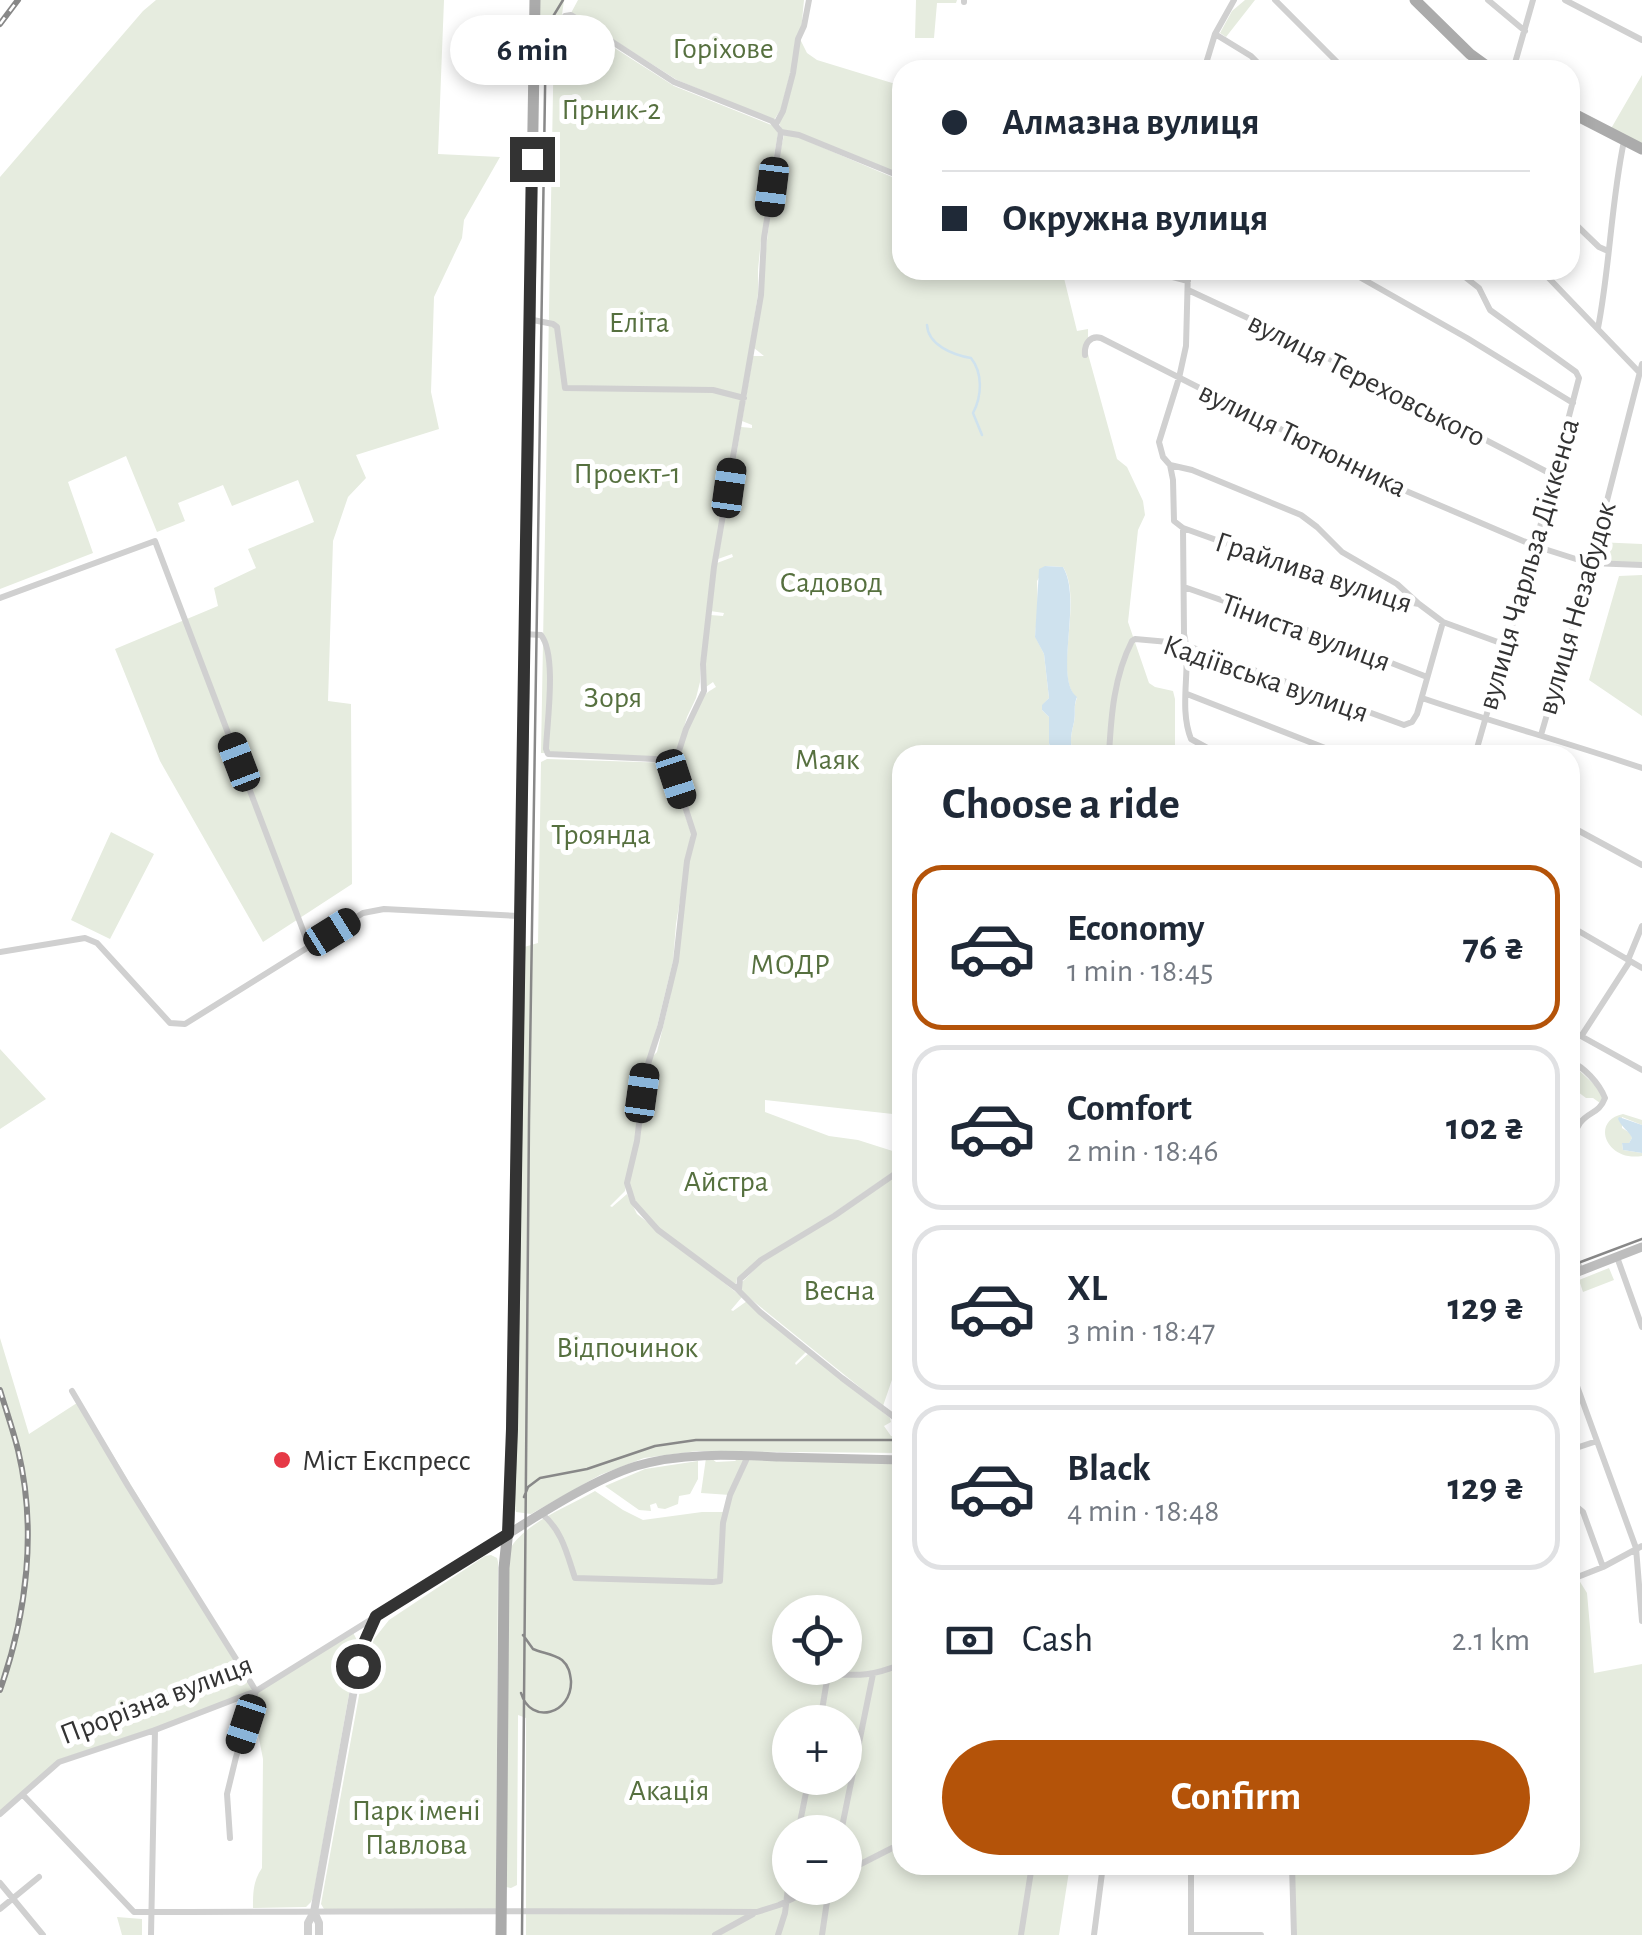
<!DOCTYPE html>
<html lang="en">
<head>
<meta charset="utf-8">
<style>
  :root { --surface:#fff; --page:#f2f2f3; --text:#1f2937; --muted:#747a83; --line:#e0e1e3; --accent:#b45309 }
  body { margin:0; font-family:"Alegreya Sans",sans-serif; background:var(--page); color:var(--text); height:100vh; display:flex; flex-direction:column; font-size:38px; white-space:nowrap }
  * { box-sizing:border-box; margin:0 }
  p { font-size:32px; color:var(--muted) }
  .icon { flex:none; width:55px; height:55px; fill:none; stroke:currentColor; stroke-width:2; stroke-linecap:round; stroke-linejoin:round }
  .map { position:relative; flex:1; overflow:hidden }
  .drawer { position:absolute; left:892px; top:745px; width:688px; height:1130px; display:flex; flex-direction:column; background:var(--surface); border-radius:30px; box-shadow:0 5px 15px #0003 }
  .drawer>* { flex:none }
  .hud { position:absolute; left:892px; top:60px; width:688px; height:220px; border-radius:30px; box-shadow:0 5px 15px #0003; display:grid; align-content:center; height:220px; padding:0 50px; background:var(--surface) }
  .fabs { position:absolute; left:772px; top:1595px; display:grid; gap:20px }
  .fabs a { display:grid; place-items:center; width:90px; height:90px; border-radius:50%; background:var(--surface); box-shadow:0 5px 15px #0003; font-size:50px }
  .end { position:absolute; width:45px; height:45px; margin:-22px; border:12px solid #333; background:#fff; box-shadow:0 0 0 5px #fff }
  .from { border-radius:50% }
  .bubble { position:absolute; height:70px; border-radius:35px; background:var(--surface); box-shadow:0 5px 15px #0003; font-size:32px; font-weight:600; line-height:70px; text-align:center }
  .car { position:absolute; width:30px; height:60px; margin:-30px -15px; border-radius:12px; box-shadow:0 0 8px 2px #0007; background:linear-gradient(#222 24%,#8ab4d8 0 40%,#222 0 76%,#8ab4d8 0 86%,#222 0) }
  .hud b { display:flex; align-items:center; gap:35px; height:95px; font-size:38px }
  .hud b+b { border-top:2px solid var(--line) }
  .hud i { width:25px; height:25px; background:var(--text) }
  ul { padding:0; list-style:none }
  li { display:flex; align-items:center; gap:30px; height:165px; margin:0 20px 15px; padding:0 30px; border:5px solid var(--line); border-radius:30px }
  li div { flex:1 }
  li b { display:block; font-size:38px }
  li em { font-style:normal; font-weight:600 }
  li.current { border-color:var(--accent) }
  li>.icon { width:90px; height:90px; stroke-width:1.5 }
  h2 { padding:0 50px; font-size:45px; line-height:120px }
  .pay { display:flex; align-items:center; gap:25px; height:110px; padding:0 50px; font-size:38px }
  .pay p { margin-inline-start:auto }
  .action { display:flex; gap:20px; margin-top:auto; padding:20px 50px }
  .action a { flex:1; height:115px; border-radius:60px; background:var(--accent); color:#fff; font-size:40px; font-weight:600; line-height:115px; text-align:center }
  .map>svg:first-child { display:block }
  .green { fill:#e6ecdf; fill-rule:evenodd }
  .water { fill:#cfe2ee }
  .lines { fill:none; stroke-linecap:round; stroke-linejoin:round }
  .stream { stroke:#cfe2ee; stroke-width:2.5 }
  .minor { stroke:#d0d0d0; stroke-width:6 }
  .tertiary { stroke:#d0d0d0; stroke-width:8 }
  .secondary { stroke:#bdbdbd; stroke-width:9 }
  .primary { stroke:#ababab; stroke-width:11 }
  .tram { stroke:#888; stroke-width:2.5 }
  .rail-casing { stroke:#888; stroke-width:6 }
  .rail { stroke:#fff; stroke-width:2.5; stroke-dasharray:8; stroke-linecap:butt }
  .route { stroke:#333; stroke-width:12 }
  .poi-dot { fill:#e63946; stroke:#fff; stroke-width:4 }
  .labels { text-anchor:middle; stroke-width:10; stroke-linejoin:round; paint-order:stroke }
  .park-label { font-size:30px; fill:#56703f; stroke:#fff }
  .street-label { font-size:30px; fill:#333; stroke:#fff }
  .poi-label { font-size:30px; fill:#333; stroke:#fff; text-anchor:start }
</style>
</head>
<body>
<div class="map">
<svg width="1642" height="1935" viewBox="0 0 1642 1935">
  <rect width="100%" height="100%" fill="#fff"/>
  <path class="green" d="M 156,0 L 444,0 L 438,154 L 500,157 L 464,220 L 462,238 L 434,297 L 431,392 L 439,429 L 356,455 L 366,478 L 348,497 L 333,541 L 328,701 L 351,704 L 352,884 L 263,942 L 160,761 L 115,649 L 218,606 L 214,588 L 256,568 L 248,549 L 314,522 L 298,480 L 232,506 L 223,485 L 178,503 L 185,521 L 157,532 L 126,456 L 68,482 L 93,553 L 0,589 L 0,177 L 143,11 Z
    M 538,0 L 564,0 L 562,15 L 551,38 L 537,43 Z
    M 578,0 L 804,0 L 801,31 L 781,109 L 774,120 L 677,80 L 571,13 Z
    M 916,0 L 957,0 L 956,3 L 937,3 L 934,38 L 915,38 Z
    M 1245,0 L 1255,0 L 1226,37 L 1220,33 L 1232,11 Z
    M 566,17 L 674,86 L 774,126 L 778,133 L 771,173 L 766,223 L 761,240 L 758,270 L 758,294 L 700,665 L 700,682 L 696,698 L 687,717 L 676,754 L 671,757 L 541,753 L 554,37 Z
    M 800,39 L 807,53 L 817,60 L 902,86 L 902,175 L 782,130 L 779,123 Z
    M 1642,75 L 1642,149 L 1609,132 Z
    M 784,135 L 798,137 L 892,177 L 902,179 L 902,270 L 1062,270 L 1077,331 L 1088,329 L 1088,354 L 1117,459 L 1127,467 L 1143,501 L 1145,515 L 1138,530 L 1128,622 L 1149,683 L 1155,687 L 1173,691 L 1175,699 L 1175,755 L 1074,755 C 1069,742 1071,735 1074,722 C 1076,713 1073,707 1077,698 C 1052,677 1084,600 1063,567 L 1046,566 L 1037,581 L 1038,607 L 1035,636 L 1044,654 L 1049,698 L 1042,706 L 1042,710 L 1049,717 L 1049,743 L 1052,755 L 902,755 L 902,1115 L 765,1100 L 765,1112 L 829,1136 L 858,1140 L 902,1154 L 902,1166 L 737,1279 L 735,1286 L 661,1230 L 639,1209 L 628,1183 L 646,1074 L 652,1057 L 657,1052 L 670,998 L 689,861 L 696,834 L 677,778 C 675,758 691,714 703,697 C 707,692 711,690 716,687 L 713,682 L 706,687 L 704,681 L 710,615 L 723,616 L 724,613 L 710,611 L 717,563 L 733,557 L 732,554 L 718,559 L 728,497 L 741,499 L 741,497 L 730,493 L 741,427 L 752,428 L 752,425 L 742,421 L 753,356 L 764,356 L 754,348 L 775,174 Z
    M 1596,542 L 1642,544 L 1642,565 L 1591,563 Z
    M 1642,575 L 1642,716 L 1589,680 L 1619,576 Z
    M 547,759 L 671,763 L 673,780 L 691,833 L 676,924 L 673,961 L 652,1047 L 625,1191 L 610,1206 L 612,1207 L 627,1194 L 637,1214 L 742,1297 L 731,1310 L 733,1311 L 747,1301 L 806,1352 L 795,1363 L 796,1365 L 809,1353 L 890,1418 L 891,1422 L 884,1426 L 891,1436 L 902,1436 L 902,1453 L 697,1451 L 644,1458 L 600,1475 L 531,1514 L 516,1512 L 514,1506 L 524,947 L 538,943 L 541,762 Z
    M 111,832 L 154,854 L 110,939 L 71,920 Z
    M 0,1049 L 46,1099 L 0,1129 Z
    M 1570,1062 L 1599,1089 L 1603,1099 L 1600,1103 L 1593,1098 L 1586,1098 L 1570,1086 Z
    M 1623,1114 L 1642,1120 L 1642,1125 L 1622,1117 L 1622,1128 L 1630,1133 L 1632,1138 L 1629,1143 L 1622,1143 L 1623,1150 L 1642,1153 L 1642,1156 C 1606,1162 1590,1121 1623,1114 Z
    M 902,1171 L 902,1366 L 897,1365 L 883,1406 L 742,1292 L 740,1284 L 763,1261 Z
    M 1609,1268 L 1614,1280 L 1583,1292 L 1579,1280 Z
    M 0,1338 L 29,1434 L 80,1401 L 256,1691 L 352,1631 C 361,1645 359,1651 354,1666 L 313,1897 L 311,1902 L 306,1907 L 253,1908 C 253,1893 253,1881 262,1868 L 263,1759 L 255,1718 L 256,1692 L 59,1762 L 0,1814 Z
    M 742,1455 L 902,1460 L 902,1865 L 1070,1865 L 1059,1935 L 526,1935 L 526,1718 L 518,1715 L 517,1885 L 511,1888 L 506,1887 L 509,1551 C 522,1524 569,1506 595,1491 L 623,1510 L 643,1520 L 702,1512 L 725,1512 L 730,1495 L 701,1493 L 706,1458 L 711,1458 L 716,1462 L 735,1461 ZM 790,1612 L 845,1612 L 845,1668 L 790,1668 ZM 790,1722 L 845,1722 L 845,1778 L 790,1778 ZM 790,1832 L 845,1832 L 845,1888 L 790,1888 Z
    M 698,1461 L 698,1479 L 690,1494 L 679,1496 L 678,1504 L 665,1509 L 658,1508 L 656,1503 L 650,1505 L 651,1511 L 639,1510 L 605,1486 L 645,1469 Z
    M 491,1555 L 497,1558 L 498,1562 L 496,1909 L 324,1909 L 321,1904 L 364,1668 L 374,1639 L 389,1620 L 485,1556 Z
    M 1577,1577 L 1587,1593 L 1594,1673 L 1642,1664 L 1642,1935 L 1294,1935 L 1292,1865 L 1570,1865 L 1570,1580 Z
    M 117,1917 L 142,1919 L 142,1935 L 122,1935 Z"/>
  <path class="water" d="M 1045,566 L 1063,567 C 1083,600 1053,679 1077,697 C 1073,707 1076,712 1074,722 C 1071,735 1069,742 1074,755 L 1052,755 L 1049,743 L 1049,717 L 1042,710 L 1042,705 L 1049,698 L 1044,654 L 1035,637 L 1039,569 Z
    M 1619,1117 L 1642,1125 L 1642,1153 L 1623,1150 L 1622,1143 L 1629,1143 L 1632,1138 C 1629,1131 1622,1128 1618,1119 Z"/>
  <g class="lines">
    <path class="stream" d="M 927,325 C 928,345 953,355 971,358 C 983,373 982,396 973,413 L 982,435"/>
    <path class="minor" d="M 1275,0 L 1345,70
      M 1488,0 L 1525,31
      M 1565,0 L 1642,40
      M 964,2 L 964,0
      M 1215,34 L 1251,56 L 1265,70
      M 534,45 C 555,45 553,28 565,16 L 571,15 L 674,82 L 772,121 L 781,132 L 799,135 L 902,177
      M 1204,70 L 1215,34 L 1234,0
      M 1513,70 L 1533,0
      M 776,124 L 783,111 L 793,73 L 798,39 L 804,26 L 809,0
      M 781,132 L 764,238 L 761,295 L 714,567 L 703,664 L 704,691 L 686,729 L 676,760 L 676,779 L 694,834 L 687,861 L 676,961 L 660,1027 L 645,1073 L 637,1141 L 627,1183 L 633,1202 L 658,1230 L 736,1288 L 760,1312 L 842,1378 L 902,1423
      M 1570,219 L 1599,247 L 1608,251
      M 1146,270 L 1188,281
      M 1188,270 L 1186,346 L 1179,378 L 1159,442 L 1163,457 L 1170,465 L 1192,470 L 1301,515 L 1317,527 L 1342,552 L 1397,584 L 1419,604
      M 1347,270 L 1467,338 L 1573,403
      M 1456,270 L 1479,288 L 1490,310 L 1576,372 L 1579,378 L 1535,546 L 1475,755
      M 1541,270 L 1639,372
      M 1188,290 L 1274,330 L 1553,475
      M 528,319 L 553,324 L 557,327 L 565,388 L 713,390 L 744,398
      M 1598,328 C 1610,266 1611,203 1624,141
      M 1085,355 C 1084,344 1090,335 1101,338 L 1385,482 L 1467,517 L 1535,546 L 1579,560 L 1591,563 L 1642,565
      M 1170,465 L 1173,480 L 1174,521 L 1183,528 L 1350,588 L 1390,599 L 1419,604 L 1443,622 L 1506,645
      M 1183,528 L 1184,634 C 1192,668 1178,706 1191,739 L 1220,755
      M 1184,587 L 1315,633 L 1427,677
      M 0,598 L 155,541 L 309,946
      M 523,634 L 541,635 C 557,655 547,722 546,749 L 548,754 L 676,760
      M 1187,694 L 1343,755
      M 1422,698 C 1495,723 1569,743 1642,768
      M 1541,735 L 1591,563 L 1642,364
      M 1109,755 C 1111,716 1114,676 1132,641 L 1135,639 L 1180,643 L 1404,725 L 1412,722 L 1417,714 L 1443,622
      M 1570,826 L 1642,865
      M 1570,926 L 1642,968
      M 0,952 L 85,938 L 97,943 L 170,1023 L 185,1024 L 363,913 L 384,909 L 519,916
      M 1628,960 L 1642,926
      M 1570,1030 L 1642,1070
      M 1582,1035 L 1630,961
      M 1570,1061 C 1584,1067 1599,1083 1605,1098 C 1599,1114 1589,1111 1580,1123 C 1573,1132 1572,1148 1570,1159
      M 1570,1244 L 1581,1271
      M 1617,1257 L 1642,1327
      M 739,1289 L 740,1279 L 761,1260 L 834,1216 L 902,1169
      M 1570,1367 L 1636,1548 L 1642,1621
      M 72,1391 L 128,1486 L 256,1691 L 236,1757 L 227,1794 L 230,1838
      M 1570,1450 L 1597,1441
      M 1570,1507 L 1577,1507 L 1583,1512 L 1603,1567
      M 542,1514 C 562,1530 567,1554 575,1578 L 713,1582 L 720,1581 L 723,1523 L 730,1495 L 748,1456
      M 1570,1580 L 1603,1567 L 1642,1546
      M 820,1722 L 828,1674 C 861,1676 872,1676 902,1664
      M 23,1795 L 134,1912 C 342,1912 549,1910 757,1912 L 779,1905 L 815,1888
      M 0,1814 L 59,1762 L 155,1730 L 256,1691 L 375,1617
      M 798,1832 L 809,1778
      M 841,1832 L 873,1674
      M 1292,1865 L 1294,1935
      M 845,1872 L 902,1843
      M 0,1883 L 43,1935
      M 0,1909 L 39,1877
      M 151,1935 L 155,1730
      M 715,1935 L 753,1914
      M 778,1935 L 785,1913 L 790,1871
      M 822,1935 L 829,1888
      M 1021,1935 L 1032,1865
      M 1094,1935 L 1103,1865
      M 1191,1935 L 1261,1935
      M 1191,1935 L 1191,1865"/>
    <path class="tertiary" d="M 314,1912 L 319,1923 L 319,1935
      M 308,1935 L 308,1923 L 314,1912 L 358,1667 L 364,1643 L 376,1616 L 508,1534"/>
    <path class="secondary" d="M 1570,1275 L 1642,1247
      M 508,1534 C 545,1511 595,1479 636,1466 C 683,1452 732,1455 780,1457 C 821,1458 862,1459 902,1460"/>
    <path class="primary" d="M 1415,0 L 1470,54 L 1492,70
      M 1570,112 L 1642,149
      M 501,1935 L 504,1568 L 509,1520 L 512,1429 L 535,0"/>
    <path class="tram" d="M 1570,1266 L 1642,1239
      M 524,1497 L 528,1487 L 540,1478 L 587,1469 L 655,1446 L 696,1440 L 902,1440
      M 521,1693 C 531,1726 572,1714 571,1681 C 570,1673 569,1666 562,1660 C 554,1654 542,1653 533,1649 L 523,1635
      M 522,1935 L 529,1120 L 546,28 L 563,0"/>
    <defs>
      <path id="rail" d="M 0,24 L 18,0
        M 0,1390 C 6,1410 13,1430 18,1450 C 37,1529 27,1614 0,1690"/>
    </defs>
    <use href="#rail" class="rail-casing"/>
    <use href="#rail" class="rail"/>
  </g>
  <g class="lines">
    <path class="route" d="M 358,1666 L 364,1643 L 376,1616 L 508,1534 L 512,1429 L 532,159"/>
  </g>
  <circle class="poi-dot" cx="282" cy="1460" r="10"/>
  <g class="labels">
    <g class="park-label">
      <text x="723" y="58">Горіхове</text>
      <text x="611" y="119">Гірник-2</text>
      <text x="639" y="332">Еліта</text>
      <text x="627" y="483">Проект-1</text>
      <text x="831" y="592">Садовод</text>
      <text x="613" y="707">Зоря</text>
      <text x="827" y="769">Маяк</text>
      <text x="601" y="844">Троянда</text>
      <text x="790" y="974">МОДР</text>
      <text x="726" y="1191">Айстра</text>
      <text x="839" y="1300">Весна</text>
      <text x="627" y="1357">Відпочинок</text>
      <text x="669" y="1800">Акація</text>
      <text x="416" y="1820">Парк імені<tspan x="416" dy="34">Павлова</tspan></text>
    </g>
    <g class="street-label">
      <text transform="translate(1367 379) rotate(27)" y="10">вулиця Тереховського</text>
      <text transform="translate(1303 439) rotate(26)" y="10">вулиця Тютюнника</text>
      <text transform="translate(1528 564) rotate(-74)" y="10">вулиця Чарльза Діккенса</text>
      <text transform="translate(1314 572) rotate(18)" y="10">Грайлива вулиця</text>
      <text transform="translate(1576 608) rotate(-74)" y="10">вулиця Незабудок</text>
      <text transform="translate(1306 632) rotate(20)" y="10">Тіниста вулиця</text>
      <text transform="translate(1266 678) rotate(19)" y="10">Кадіївська вулиця</text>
      <text transform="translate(156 1699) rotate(-21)" y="10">Прорізна вулиця</text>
    </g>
    <g class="poi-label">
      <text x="302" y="1470">Міст Експресс</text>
    </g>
  </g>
</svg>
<div class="fabs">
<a><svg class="icon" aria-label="locate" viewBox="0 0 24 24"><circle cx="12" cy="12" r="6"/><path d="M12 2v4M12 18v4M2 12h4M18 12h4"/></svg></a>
<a>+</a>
<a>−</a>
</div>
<i class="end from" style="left:358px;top:1666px"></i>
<i class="end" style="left:532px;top:159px"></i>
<div class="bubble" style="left:450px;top:15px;width:165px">6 min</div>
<i class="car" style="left:772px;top:187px;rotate:187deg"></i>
<i class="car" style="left:729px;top:488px;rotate:8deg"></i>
<i class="car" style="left:239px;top:762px;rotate:339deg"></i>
<i class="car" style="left:676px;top:779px;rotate:162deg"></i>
<i class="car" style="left:332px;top:932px;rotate:58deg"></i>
<i class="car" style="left:642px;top:1093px;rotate:8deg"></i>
<i class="car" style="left:246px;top:1724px;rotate:198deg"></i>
<div class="hud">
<b><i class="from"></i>Алмазна вулиця</b>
<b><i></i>Окружна вулиця</b>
</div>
<section class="drawer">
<h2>Choose a ride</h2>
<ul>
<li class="current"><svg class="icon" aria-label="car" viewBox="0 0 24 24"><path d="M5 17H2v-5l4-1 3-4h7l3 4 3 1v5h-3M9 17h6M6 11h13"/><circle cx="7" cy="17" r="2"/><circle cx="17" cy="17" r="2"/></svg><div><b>Economy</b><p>1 min · 18:45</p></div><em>76 ₴</em></li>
<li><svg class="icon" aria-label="car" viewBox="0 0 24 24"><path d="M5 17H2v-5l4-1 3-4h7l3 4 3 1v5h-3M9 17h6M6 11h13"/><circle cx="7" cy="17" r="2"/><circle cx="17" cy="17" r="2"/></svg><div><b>Comfort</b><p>2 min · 18:46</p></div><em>102 ₴</em></li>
<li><svg class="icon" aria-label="car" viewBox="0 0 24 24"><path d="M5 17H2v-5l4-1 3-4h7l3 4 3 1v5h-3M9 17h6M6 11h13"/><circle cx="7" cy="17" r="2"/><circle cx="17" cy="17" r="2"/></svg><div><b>XL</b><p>3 min · 18:47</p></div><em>129 ₴</em></li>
<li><svg class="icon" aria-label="car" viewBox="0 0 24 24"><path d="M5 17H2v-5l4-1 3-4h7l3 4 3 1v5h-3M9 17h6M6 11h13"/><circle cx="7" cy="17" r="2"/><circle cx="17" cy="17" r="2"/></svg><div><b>Black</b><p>4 min · 18:48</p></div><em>129 ₴</em></li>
</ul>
<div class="pay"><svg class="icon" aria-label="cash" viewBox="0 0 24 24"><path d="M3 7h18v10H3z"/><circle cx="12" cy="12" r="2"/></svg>Cash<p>2.1 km</p></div>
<div class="action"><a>Confirm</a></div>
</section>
</div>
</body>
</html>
